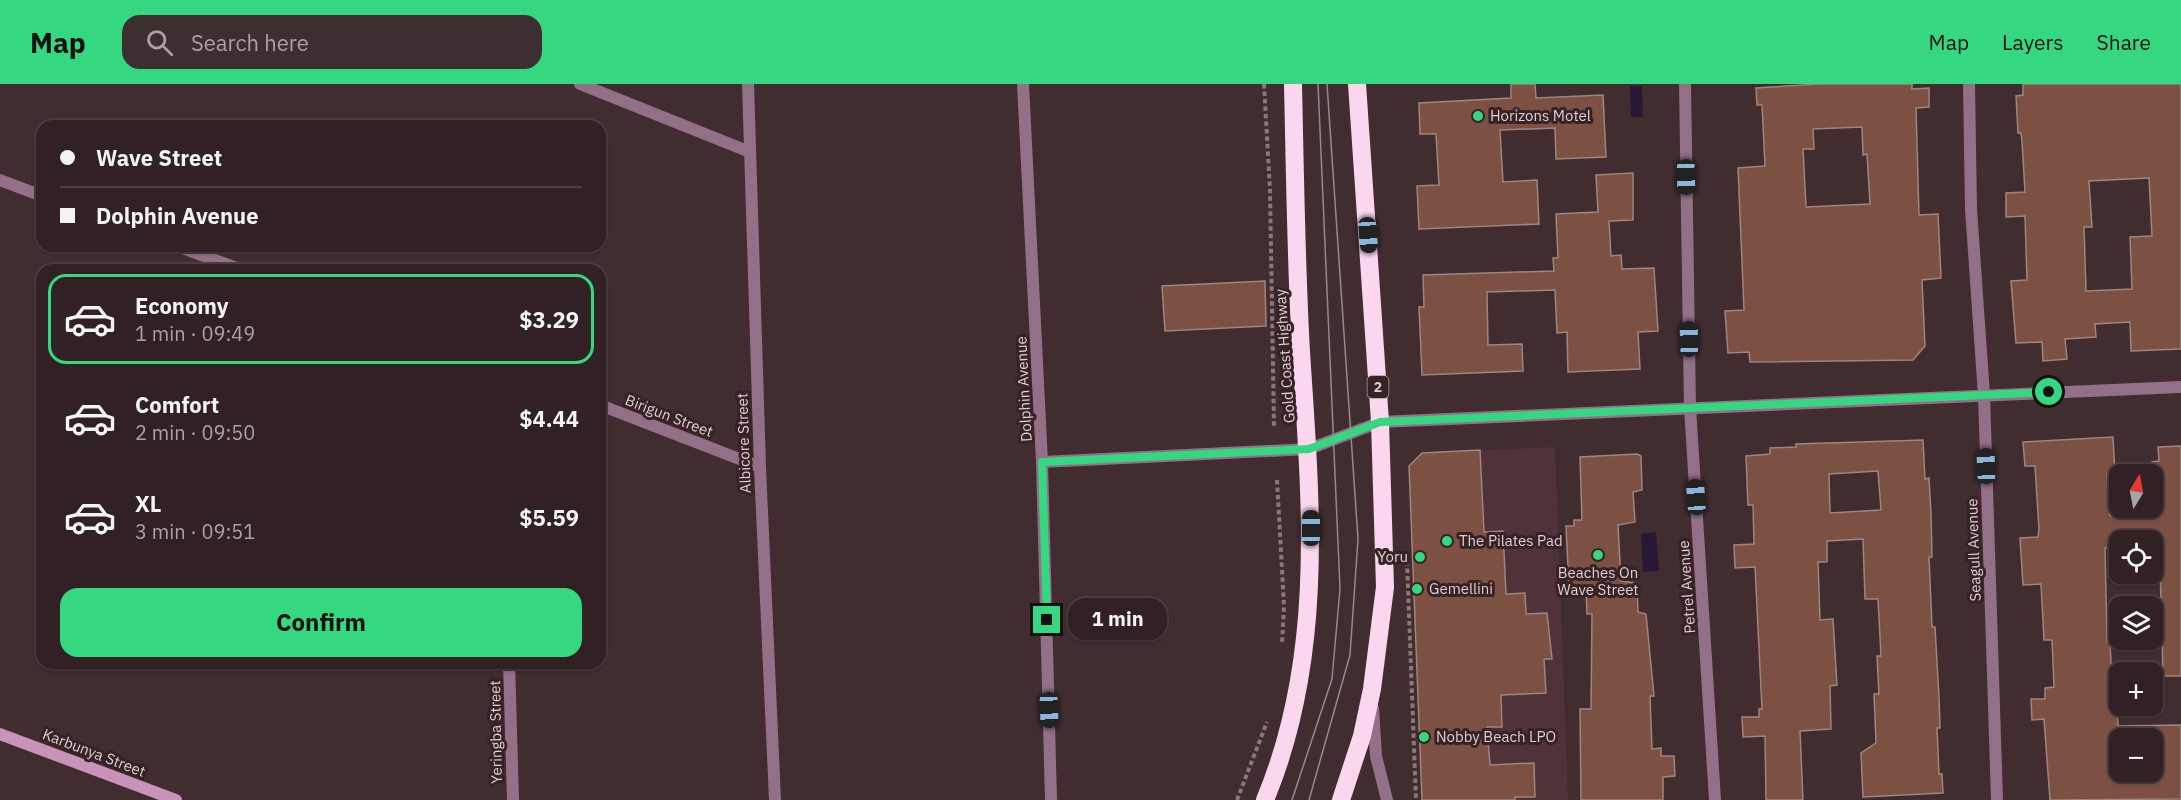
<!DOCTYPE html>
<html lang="en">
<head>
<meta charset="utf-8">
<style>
  :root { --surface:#312124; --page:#3d2e31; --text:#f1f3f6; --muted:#a8a3a6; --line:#4c3e41; --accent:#35d881 }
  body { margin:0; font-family:"IBM Plex Sans",sans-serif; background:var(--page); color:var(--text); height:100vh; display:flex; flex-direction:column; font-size:22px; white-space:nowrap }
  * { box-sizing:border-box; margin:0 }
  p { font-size:20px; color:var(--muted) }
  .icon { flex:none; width:33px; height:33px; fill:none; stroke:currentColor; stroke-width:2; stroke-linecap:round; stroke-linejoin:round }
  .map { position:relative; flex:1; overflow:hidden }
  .drawer { position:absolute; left:36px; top:180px; width:570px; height:405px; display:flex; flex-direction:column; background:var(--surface); border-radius:18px; box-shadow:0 2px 4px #0004,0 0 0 2px var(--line) }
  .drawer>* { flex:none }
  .top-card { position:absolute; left:36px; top:36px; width:570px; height:132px; border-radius:18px; box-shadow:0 2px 4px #0004,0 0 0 2px var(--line); display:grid; align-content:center; height:132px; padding:0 24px; background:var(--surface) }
  .needle { width:39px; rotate:10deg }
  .fabs { position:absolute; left:2109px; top:380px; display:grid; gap:12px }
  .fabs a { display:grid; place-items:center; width:54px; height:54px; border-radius:12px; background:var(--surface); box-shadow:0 2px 4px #0004,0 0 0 2px var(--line); font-size:30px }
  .end { position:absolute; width:27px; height:27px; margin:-14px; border:8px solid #35d881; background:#111; box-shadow:0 0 0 3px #111 }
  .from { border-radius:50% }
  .bubble { position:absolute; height:42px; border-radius:18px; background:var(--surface); box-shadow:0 2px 4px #0004,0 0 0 2px var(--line); font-size:20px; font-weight:700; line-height:42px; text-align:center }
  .car { position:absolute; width:18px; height:36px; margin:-18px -9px; border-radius:8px; box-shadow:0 0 4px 2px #0007; background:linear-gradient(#222 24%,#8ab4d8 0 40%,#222 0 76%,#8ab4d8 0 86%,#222 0) }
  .top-card b { display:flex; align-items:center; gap:21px; height:57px; font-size:22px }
  .top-card b+b { border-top:2px solid var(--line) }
  .top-card i { width:15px; height:15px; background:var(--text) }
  ul { padding:10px 0 0; list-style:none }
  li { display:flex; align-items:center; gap:18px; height:90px; margin:0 12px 9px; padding:0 12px; border:3px solid transparent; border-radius:18px }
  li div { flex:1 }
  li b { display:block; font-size:22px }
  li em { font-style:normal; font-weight:700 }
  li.on { border-color:var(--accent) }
  li>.icon { width:54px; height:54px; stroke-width:1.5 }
  .primary-button { display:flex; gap:12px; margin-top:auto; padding:12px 24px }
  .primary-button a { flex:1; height:69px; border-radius:18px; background:var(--accent); color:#111; font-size:24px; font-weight:700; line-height:69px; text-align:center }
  header { display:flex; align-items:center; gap:36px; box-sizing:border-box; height:84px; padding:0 30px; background:var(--accent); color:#111 }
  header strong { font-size:28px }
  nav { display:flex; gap:33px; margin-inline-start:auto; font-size:21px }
  .search { width:420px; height:54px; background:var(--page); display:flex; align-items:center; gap:15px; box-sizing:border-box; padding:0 21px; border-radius:18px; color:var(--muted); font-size:22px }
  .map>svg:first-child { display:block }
  .built { fill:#4f3338 }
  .water { fill:#291736 }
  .building { fill:#7c5144; stroke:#9e857e; stroke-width:1.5; fill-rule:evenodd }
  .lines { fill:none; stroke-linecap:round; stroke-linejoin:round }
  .path { stroke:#89777a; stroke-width:4; stroke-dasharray:4.5 3; stroke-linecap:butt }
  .lane { stroke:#937088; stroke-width:12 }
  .street { stroke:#937088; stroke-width:12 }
  .secondary { stroke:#c992b8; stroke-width:12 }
  .highway { stroke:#fad7ee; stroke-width:18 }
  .tram { stroke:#99888b; stroke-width:1.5 }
  .route { stroke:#35d881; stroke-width:8 }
  .poi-dot { fill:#35d881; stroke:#372226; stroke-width:2 }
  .labels { text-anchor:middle; stroke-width:6; stroke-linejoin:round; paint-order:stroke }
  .shield { fill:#372226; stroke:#ac9c9e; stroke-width:1.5 }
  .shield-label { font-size:14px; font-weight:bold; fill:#ded0d2 }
  .poi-label { font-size:15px; fill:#ded0d2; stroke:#372226; text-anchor:start }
  .street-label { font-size:15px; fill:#ded0d2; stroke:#372226 }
</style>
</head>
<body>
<header>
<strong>Map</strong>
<div class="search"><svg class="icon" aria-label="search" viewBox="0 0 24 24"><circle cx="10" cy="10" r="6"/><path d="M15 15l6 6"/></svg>Search here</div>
<nav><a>Map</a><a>Layers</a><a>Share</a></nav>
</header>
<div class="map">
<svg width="2181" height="716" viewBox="0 0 2181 716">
  <rect width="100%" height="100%" fill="#412c30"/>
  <path class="built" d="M 1555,363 L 1568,716 L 1422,716 L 1409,382 L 1422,369 Z"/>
  <path class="water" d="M 1630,2 L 1642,2 L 1643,33 L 1631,33 Z
    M 1656,448 L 1659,487 L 1643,488 L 1641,450 Z
    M 2174,511 L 2174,515 L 2150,517 L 2150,521 L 2135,522 L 2135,514 Z"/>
  <path class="building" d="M 1511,0 L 1535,0 L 1536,14 L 1603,11 L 1606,73 L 1556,75 L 1555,44 L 1500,46 L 1503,98 L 1537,96 L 1539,140 L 1419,145 L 1417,102 L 1439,101 L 1436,50 L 1420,50 L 1419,19 L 1511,14 Z
    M 1819,0 L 1912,0 L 1912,5 L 1929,4 L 1929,23 L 1916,24 L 1919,131 L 1938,130 L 1941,194 L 1922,196 L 1925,262 L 1913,276 L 1750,278 L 1749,268 L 1728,269 L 1725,227 L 1744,226 L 1738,84 L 1765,82 L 1762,21 L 1757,21 L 1756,4 ZM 1862,43 L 1863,71 L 1867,70 L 1870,120 L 1806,123 L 1803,65 L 1814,65 L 1813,45 Z
    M 2023,0 L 2181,0 L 2181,265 L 2131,267 L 2130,238 L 2095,240 L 2096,253 L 2065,255 L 2067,275 L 2043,277 L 2042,258 L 2016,259 L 2011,197 L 2027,196 L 2025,132 L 2006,133 L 2006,109 L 2025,108 L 2022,57 L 2021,49 L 2018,49 L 2016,12 L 2023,11 ZM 2149,94 L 2152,152 L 2130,153 L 2132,205 L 2086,207 L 2084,143 L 2092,143 L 2089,97 Z
    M 1633,89 L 1633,136 L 1609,137 L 1611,172 L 1621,171 L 1622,185 L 1654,184 L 1658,247 L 1638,248 L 1640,285 L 1568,288 L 1567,248 L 1557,249 L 1555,206 L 1487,208 L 1488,261 L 1522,260 L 1523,287 L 1422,291 L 1419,223 L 1424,223 L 1423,191 L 1554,187 L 1553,174 L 1558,174 L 1556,130 L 1598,128 L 1596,91 Z
    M 1265,197 L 1266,242 L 1165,247 L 1162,202 Z
    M 2113,353 L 2115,390 L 2107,390 L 2110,432 L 2152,430 L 2152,378 L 2159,377 L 2158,363 L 2181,362 L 2181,592 L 2163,592 L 2162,552 L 2152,552 L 2154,516 L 2161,516 L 2160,482 L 2152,482 L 2152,456 L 2120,456 L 2120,463 L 2105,464 L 2107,558 L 2110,558 L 2112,601 L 2116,601 L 2118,642 L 2181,641 L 2181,715 L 2050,716 L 2044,635 L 2032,636 L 2031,615 L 2045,615 L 2045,604 L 2054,603 L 2052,556 L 2044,556 L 2041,500 L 2023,501 L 2020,454 L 2038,453 L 2039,445 L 2035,382 L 2025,382 L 2023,358 ZM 2120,654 L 2152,654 L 2152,687 L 2120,687 Z
    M 1923,356 L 1925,395 L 1929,394 L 1931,430 L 1932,473 L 1929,473 L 1932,543 L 1935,543 L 1939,613 L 1940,644 L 1937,644 L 1939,690 L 1942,690 L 1943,709 L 1863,713 L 1861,669 L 1876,659 L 1874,610 L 1879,610 L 1877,572 L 1881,572 L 1878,515 L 1865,515 L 1863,455 L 1827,457 L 1827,478 L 1818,478 L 1820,536 L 1833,535 L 1837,601 L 1830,602 L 1831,645 L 1800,647 L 1803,716 L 1766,716 L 1765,652 L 1743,653 L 1742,633 L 1759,633 L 1759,625 L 1762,625 L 1755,483 L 1735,484 L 1734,461 L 1754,460 L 1753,421 L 1748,421 L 1746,372 L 1770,370 L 1770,364 L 1796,363 L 1796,360 ZM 1878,387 L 1881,426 L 1830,429 L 1829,390 Z
    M 1480,366 L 1484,448 L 1503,447 L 1506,510 L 1525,509 L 1526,530 L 1547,529 L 1552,575 L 1544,575 L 1546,609 L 1501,611 L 1502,643 L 1487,643 L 1490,681 L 1534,679 L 1535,713 L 1515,713 L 1515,716 L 1422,716 L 1409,382 L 1422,369 Z
    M 1637,370 L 1641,372 L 1642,406 L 1633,408 L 1635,438 L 1618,441 L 1621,497 L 1637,499 L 1638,528 L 1646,530 L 1654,612 L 1650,612 L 1652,665 L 1661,664 L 1661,672 L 1674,672 L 1675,692 L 1663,693 L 1663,716 L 1581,716 L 1580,625 L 1591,625 L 1592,530 L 1587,530 L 1586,503 L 1569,503 L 1566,442 L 1574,442 L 1574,436 L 1582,436 L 1580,373 Z"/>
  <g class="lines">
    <path class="path" d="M 1264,0 L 1270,106 L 1274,342
      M 1277,396 L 1284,522 L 1282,560
      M 1407,477 L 1416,716
      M 1237,716 L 1267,638"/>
    <path class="lane" d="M 1373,624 L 1376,672 L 1387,716"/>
    <path class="street" d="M 580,0 L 750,68
      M 748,0 L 760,383 L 775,716
      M 1023,0 L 1042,378 L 1051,716
      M 1685,0 L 1690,324 L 1715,716
      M 1969,0 L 1971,125 L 1984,311 L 1997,716
      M 0,96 L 42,112
      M 177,162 L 242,186
      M 600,321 L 760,383
      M 1042,378 L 1309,365 L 1380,338 L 2181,303
      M 509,579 L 513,716"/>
    <path class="secondary" d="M 0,650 L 176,716"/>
    <path class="highway" d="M 1265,716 C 1325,572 1311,420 1301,268 C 1296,179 1295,89 1293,0
      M 1341,716 L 1362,652 L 1372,605 L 1385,503 L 1380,338 L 1357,0"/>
    <path class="tram" d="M 1292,716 L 1332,595 L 1340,505 L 1318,0
      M 1309,716 L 1350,571 L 1358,455 L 1327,0"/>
  </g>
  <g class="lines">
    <path class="route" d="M 1047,536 L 1042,378 L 1309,365 L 1380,338 L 2049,308"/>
  </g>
  <g class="poi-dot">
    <circle cx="1478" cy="32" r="6"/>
    <circle cx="1447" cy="457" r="6"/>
    <circle cx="1598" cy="471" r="6"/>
    <circle cx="1420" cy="473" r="6"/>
    <circle cx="1417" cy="505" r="6"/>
    <circle cx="1424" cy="653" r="6"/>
  </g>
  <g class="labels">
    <rect class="shield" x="1367.5" y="292" width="21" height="22" rx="4.5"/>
    <g class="shield-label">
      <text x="1378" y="308">2</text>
    </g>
    <g class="poi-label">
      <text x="1490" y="37">Horizons Motel</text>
      <text x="1459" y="462">The Pilates Pad</text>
      <text x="1408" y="478" text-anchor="end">Yoru</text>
      <text x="1598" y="494" text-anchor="middle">Beaches On<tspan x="1598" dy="17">Wave Street</tspan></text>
      <text x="1429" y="510">Gemellini</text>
      <text x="1436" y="658">Nobby Beach LPO</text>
    </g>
    <g class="street-label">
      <text transform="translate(1285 272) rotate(-94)" y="5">Gold Coast Highway</text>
      <text transform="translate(1024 305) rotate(-93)" y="5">Dolphin Avenue</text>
      <text transform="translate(669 332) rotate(21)" y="5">Birigun Street</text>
      <text transform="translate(744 359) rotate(-92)" y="5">Albicore Street</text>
      <text transform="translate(1974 466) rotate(-92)" y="5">Seagull Avenue</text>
      <text transform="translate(1687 503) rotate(-94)" y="5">Petrel Avenue</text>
      <text transform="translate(496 648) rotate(-91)" y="5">Yeringba Street</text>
      <text transform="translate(94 669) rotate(21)" y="5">Karbunya Street</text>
    </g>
  </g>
</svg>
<div class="fabs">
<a><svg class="needle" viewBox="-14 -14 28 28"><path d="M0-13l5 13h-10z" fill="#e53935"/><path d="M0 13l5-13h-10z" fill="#a8a3a6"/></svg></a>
<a><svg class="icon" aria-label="locate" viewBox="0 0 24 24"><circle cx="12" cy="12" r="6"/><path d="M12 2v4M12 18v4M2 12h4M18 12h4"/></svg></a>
<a><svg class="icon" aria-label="layers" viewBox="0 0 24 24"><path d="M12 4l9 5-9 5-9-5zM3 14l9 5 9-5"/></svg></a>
<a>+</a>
<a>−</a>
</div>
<i class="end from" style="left:2049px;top:308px"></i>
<i class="end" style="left:1047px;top:536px"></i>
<div class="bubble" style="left:1068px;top:514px;width:99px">1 min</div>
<i class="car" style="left:1686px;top:93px;rotate:179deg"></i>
<i class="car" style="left:1368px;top:151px;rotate:176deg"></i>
<i class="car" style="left:1689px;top:255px;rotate:359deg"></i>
<i class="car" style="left:1986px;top:382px;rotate:358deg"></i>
<i class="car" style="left:1696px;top:413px;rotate:356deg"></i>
<i class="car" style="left:1311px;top:444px;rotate:0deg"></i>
<i class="car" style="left:1049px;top:626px;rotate:178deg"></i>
<div class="top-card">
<b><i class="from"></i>Wave Street</b>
<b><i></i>Dolphin Avenue</b>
</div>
<section class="drawer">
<ul>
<li class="on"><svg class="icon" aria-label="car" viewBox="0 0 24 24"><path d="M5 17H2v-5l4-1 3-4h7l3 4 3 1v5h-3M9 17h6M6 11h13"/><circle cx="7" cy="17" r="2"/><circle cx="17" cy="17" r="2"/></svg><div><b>Economy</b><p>1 min · 09:49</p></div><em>$3.29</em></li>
<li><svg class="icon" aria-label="car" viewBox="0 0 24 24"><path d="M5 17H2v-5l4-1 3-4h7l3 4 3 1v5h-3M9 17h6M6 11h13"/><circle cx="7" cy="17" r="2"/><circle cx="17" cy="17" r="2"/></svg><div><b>Comfort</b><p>2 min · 09:50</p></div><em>$4.44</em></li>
<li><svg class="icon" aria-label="car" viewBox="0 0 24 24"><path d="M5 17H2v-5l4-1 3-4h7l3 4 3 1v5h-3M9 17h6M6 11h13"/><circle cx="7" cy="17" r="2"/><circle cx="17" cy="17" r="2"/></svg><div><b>XL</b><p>3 min · 09:51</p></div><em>$5.59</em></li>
</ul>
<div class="primary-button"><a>Confirm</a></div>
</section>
</div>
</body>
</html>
